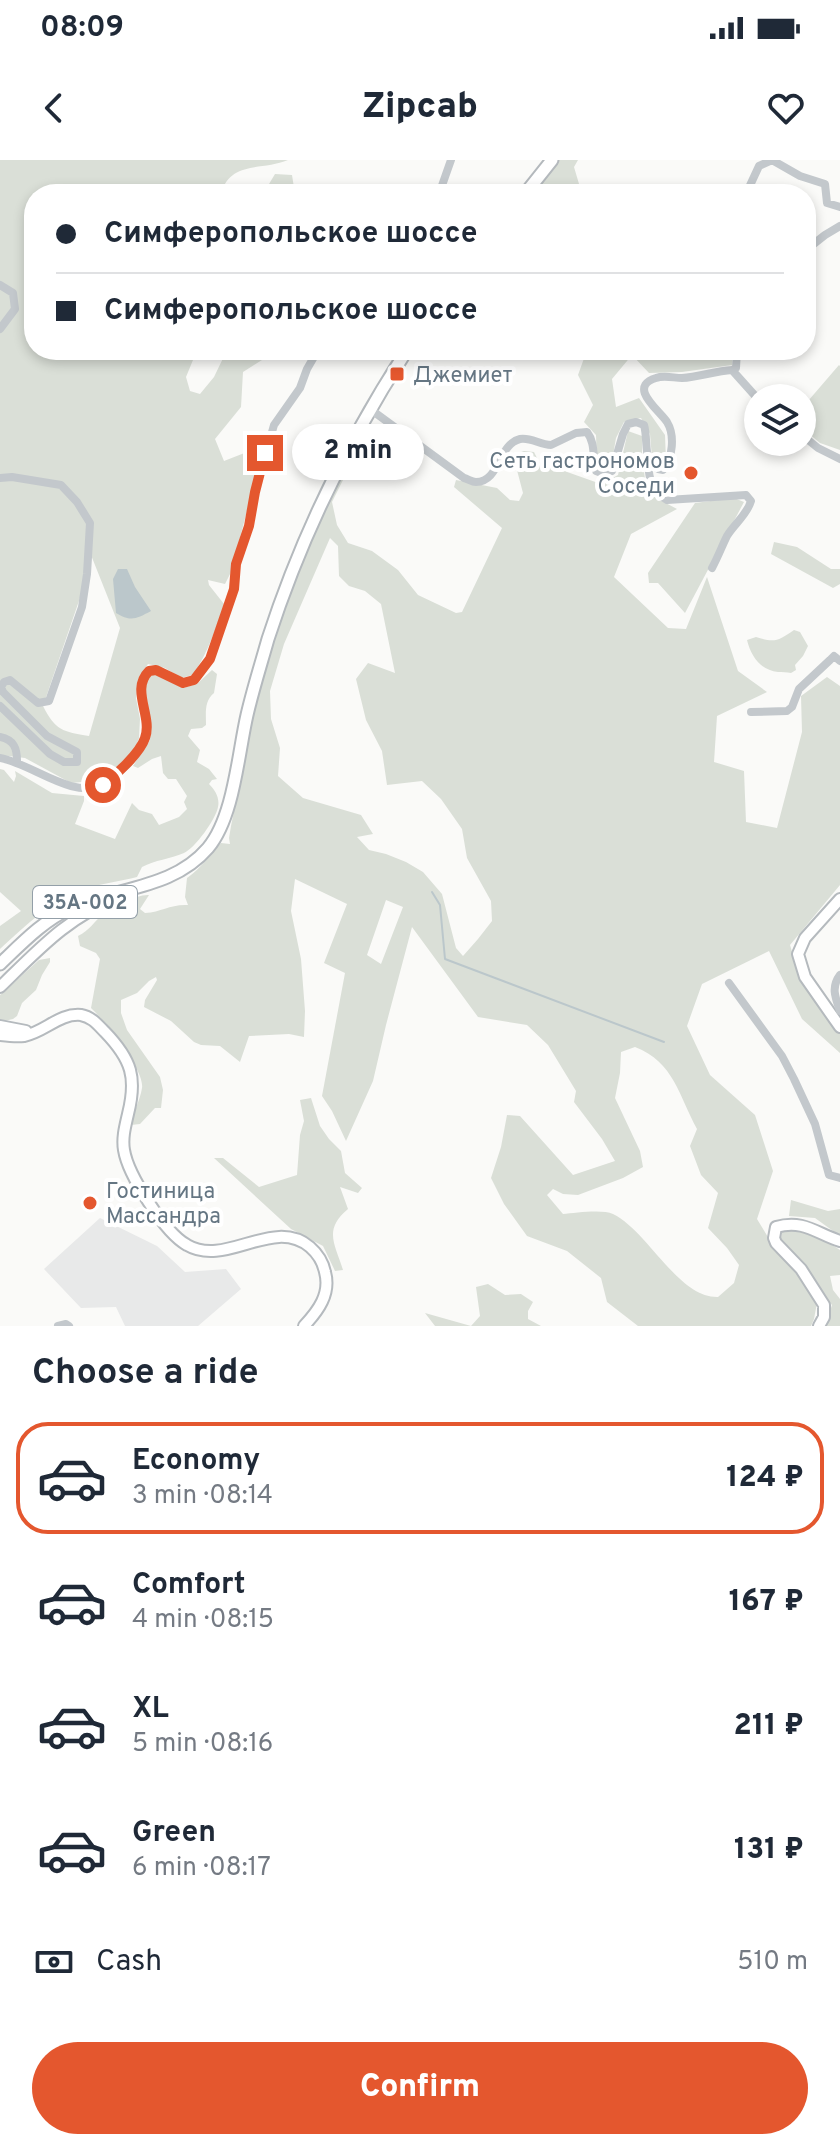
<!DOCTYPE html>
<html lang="en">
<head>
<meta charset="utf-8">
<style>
  :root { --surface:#fff; --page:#f6f6f7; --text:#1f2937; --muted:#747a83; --line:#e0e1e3; --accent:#e4572e }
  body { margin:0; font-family:Overpass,sans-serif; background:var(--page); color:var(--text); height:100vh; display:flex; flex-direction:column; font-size:30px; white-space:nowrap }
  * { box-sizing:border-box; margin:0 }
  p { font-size:26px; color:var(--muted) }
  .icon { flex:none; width:44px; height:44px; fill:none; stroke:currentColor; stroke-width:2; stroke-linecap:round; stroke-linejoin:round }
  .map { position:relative; height:1166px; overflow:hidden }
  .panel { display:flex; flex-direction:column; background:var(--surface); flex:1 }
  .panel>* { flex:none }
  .top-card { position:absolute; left:24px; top:24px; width:792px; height:176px; border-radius:32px; box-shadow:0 4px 12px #0003; display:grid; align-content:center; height:176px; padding:0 32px; background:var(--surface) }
  .tools { position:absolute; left:744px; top:224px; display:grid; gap:16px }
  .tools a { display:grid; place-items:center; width:72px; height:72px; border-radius:50%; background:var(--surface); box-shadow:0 4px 12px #0003; font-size:40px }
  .end { position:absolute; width:36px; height:36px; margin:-18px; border:10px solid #e4572e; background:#fff; box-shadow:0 0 0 4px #fff }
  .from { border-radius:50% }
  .bubble { position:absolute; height:56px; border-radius:28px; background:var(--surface); box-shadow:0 4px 12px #0003; font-size:26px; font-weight:800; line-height:56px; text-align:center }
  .top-card b { display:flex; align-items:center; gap:28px; height:76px; font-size:30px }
  .top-card b+b { border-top:2px solid var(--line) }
  .top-card i { width:20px; height:20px; background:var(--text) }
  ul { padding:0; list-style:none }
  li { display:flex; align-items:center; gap:24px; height:112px; margin:0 16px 12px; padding:0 16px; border:4px solid transparent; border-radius:32px }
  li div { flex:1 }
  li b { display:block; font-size:30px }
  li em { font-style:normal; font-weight:800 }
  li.selected { border-color:var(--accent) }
  li>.icon { width:72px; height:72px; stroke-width:1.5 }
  h2 { padding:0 32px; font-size:36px; line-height:96px }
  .pay { display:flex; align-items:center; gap:20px; height:88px; padding:0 32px; font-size:30px }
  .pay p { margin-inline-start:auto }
  .button { display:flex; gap:16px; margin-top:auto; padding:16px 32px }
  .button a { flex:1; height:92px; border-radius:48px; background:var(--accent); color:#fff; font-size:32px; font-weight:800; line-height:92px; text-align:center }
  .status { display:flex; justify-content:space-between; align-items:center; height:56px; padding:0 40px; background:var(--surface); direction:ltr }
  .status svg { height:22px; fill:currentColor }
  header { display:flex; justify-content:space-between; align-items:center; height:104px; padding:0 32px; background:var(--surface); font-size:36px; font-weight:800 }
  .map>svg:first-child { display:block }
  .built { fill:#e8e9e9 }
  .green { fill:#dadfd7; fill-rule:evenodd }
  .water { fill:#bbc7cb }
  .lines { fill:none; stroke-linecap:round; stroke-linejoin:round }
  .stream { stroke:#bbc7cb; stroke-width:2 }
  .major-casing { stroke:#b5babe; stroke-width:14 }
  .highway-casing { stroke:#b4b9bd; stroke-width:15 }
  .minor { stroke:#c3c8cc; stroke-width:8 }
  .major { stroke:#fff; stroke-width:10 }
  .highway { stroke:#fff; stroke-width:11 }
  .route { stroke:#e4572e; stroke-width:10 }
  .poi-dot { fill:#e4572e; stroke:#fff; stroke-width:3 }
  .labels { text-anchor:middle; stroke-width:8; stroke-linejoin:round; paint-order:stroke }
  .shield { fill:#fff; stroke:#939fa8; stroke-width:2 }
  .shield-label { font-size:20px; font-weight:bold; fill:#657683 }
  .poi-label { font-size:22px; fill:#657683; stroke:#fff; text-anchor:start }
</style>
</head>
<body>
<div class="status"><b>08:09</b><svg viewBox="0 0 49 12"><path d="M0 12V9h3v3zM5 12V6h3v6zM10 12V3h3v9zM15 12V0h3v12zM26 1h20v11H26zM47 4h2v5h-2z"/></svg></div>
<header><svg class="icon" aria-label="back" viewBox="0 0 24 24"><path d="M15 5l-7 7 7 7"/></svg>Zipcab<svg class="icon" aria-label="heart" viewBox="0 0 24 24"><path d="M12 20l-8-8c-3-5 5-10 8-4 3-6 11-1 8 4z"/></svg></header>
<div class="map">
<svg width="840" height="1166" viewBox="0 0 840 1166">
  <rect width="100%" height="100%" fill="#fafaf8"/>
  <path class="built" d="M 100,1058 L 157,1086 L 185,1112 L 226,1109 L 241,1129 L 198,1166 L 125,1166 L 116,1147 L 81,1148 L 44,1109 Z"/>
  <path class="green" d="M 0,0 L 288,0 C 263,11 230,0 221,34 L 34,34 L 34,190 L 192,190 L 193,200 L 186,217 L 190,231 L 200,234 L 214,217 L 227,190 L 278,190 L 243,212 L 241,247 L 215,279 L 224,301 L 247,292 L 259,305 L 231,412 L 225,424 L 208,420 L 209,425 L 224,444 C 216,469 208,492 193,515 L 181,518 L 165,508 L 148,504 L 139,517 L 136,538 L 140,559 L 139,578 L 135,589 L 104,620 L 71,623 L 25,598 L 0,595 ZM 91,395 L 120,468 L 89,576 C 63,572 55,570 43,546 L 82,432 Z
    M 559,0 L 578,0 L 574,7 L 582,34 L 531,34 Z
    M 275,14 L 292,15 L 295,34 L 263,34 Z
    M 587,190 L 732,190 L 732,205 L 682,212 L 649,213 L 632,195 L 612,219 L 616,247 L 639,238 L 665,275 L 666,301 L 658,304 L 652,298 L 650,274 L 641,258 L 624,262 L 616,278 L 612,301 L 602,310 L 597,305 L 596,275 L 584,262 L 593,245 L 578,215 Z
    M 839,205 L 840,206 L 840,290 L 820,283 L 802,268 L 802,248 Z
    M 628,271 L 642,276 L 642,297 L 647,333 L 677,349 L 631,374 L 614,417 L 668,468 L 686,469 L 707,417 L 738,511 L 767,532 L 717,556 L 714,602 L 744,611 L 746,662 L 777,668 L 802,572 L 801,536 L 827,517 L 840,526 L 840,725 L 790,785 L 798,811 L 840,869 L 840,893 L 802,859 L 769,791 L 702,824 L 687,866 L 710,915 L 755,955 L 773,1011 L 757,1059 L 774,1087 L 795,1109 L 817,1143 L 814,1159 L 811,1166 L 638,1166 L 607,1142 L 601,1118 L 567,1091 L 527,1076 L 504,1044 L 491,1018 L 501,987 L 507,955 L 520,956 L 573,1015 L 615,1001 L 602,979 L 574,942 L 576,931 L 548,885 L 527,865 L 478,857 L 412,767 L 386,865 L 373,921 L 346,981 L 332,951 L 322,936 L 345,813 L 324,803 L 347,744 L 295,719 L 291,751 L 301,799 L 305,851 L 304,877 L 289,874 L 249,876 L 240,902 L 220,886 L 201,885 L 194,882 L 171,861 L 144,847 L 145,840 L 157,820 L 156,817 L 149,821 L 137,833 L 121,840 L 121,853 L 127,870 L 160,917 L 163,930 L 161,948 L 155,948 L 140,964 L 131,965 C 133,952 140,941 142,928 C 145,910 105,861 91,848 L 100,799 L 96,793 L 80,786 L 78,776 C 90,770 93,763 102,755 C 113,747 137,734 149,735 L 140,749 L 145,753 C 162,752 170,744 188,745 L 185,737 L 187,718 C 201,708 209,696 221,683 L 230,684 L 229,678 L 231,666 L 256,542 L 279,456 L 328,341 L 358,282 L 365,276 L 332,342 L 337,365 L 348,383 L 372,391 L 398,410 L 418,435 L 456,453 L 462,452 L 502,368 L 454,327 L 456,320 L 497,328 L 510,340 L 519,341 L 523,333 L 513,295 L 524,291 L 534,292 L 539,302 L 601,324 L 618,315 ZM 330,378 L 338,386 L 339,416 L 349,426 L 365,431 L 381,444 L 395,513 L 368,503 L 356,519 L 366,560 L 382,591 L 387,625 L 422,621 L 441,639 L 462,669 L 467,698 L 491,741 L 492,761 L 478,779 L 463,796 L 456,788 L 442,734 L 423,712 L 406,702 L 386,694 L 369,690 L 357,677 L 373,674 L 361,655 L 303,638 L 278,616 L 280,588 L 271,559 L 270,531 L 284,484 ZM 386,740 L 403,747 L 381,804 L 367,795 ZM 635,887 C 674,902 679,936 697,969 L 690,986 L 701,1015 L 718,1033 L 708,1068 L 727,1088 L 739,1105 L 734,1123 L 718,1137 C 678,1138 648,1071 613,1054 C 602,1049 575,1053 563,1054 L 547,1035 L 553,1029 L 563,1034 L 578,1035 L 623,1018 L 643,1007 L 640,991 L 615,938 L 620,913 L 621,892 Z
    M 734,338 L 744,342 L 685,453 L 658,423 L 649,423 L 648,413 L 695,343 Z
    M 774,382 L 797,387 L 831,409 L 840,409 L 840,424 L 833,428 L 771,394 Z
    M 794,470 L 800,472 L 808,486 L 803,496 L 795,505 L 796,510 L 791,513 C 787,512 782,512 778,512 C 760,510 751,496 747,480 L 756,477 C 775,483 778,481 794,470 Z
    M 212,510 L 217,514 L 214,533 C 204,541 206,553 206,565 L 202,568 L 191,569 L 188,576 L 200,590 L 197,602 L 209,609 L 217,619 L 212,620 L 209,624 C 215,630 220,638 218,647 C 216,659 195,688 184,693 C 170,699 155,700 142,707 L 137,717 C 121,721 104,723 88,728 C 53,739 26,765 0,789 L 0,766 L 21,751 L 0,732 L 0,609 L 4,610 L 14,622 L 16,616 L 15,611 L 52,633 L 84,636 L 84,641 L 75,664 L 115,679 L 132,643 L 139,650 L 152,654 L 159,665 L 179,657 L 187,649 L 184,642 L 187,636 L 176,619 L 168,619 L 163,613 L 161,596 L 152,599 L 138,608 L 133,606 L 150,580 L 150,564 L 143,531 L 147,517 L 155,514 L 183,528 L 197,524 Z
    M 50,798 L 50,802 L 42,815 L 36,830 L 22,843 L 17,856 L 13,859 L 0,862 L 0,835 L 39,800 Z
    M 311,938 L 320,966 L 329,979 L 341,991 L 345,1013 L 362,1028 L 358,1033 L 340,1027 L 348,1049 C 323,1070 335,1084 343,1110 L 335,1111 L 323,1086 L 291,1069 L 214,998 L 223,998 L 259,1027 L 297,1015 L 300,975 L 304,961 L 300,940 Z
    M 791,1040 L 828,1051 L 840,1049 L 840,1076 L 815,1058 L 789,1056 Z
    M 783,1068 L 813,1072 L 840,1090 L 840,1115 L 830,1116 L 833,1130 L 840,1139 L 840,1166 L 825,1166 L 832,1145 L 816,1126 L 805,1104 L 780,1082 Z
    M 488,1124 L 505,1135 L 521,1134 L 533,1142 L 528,1151 L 528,1159 L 541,1166 L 435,1166 L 425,1153 L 471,1166 L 480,1156 L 476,1127 Z"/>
  <path class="water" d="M 118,409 L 127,409 L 135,427 L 151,451 C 136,459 131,462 116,453 L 113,419 Z"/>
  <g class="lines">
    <path class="stream" d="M 432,732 L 440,745 L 445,799 L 664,882"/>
    <defs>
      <path id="major" d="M 840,739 L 805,778 L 798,794 L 805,817 L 840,867
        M 0,827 C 42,786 67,758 122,735
        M 0,866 L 26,871
        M 0,875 C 8,876 17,877 24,876 C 45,872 59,853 81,855 C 92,857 98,865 105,872 C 132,900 137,918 128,954 C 125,967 122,978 124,990 C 128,1015 165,1073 187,1085 C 226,1108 273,1056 310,1087 C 318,1094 323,1102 325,1112 C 331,1134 318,1151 304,1166
        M 819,1166 L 824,1157 L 824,1145 L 801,1109 L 776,1083 L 774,1078 L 776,1067 C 804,1059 817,1074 840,1081"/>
      <path id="highway" d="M 525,34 L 552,0
        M 0,804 C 22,783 44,760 71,748 C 117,727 173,729 208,688 C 234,657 238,594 247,555 C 253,529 261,504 268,479 C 301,377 349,279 407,190"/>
    </defs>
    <use href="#major" class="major-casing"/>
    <use href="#highway" class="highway-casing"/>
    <path class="minor" d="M 439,34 L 451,0
      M 746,34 L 759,6 L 772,0 L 800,16 L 825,24 L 827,43 L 840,47
      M 806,90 L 825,75 L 840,66
      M 0,125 L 13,133 L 15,149 L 0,169
      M 732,210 L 758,239
      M 370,249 L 464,318 C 468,319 472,322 476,322 C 500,322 498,284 520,279 C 531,277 540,285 551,285 L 576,273 L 587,272 C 596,284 592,297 596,311 L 604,314 L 612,311 L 623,274 L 628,264 L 636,262 L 644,265 C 649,282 641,308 663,310 C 673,298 675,275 667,262 C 659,250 627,227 656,218 C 664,215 674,218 682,218 C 699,217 715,211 732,210 L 736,208 L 737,190
      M 802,275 L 818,288 L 840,299
      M 648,302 C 649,319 651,331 667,340 L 746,335 L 751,341 C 747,355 734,364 727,376 C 722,386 718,397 712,408
      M 0,318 L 12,317 L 61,325 L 77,342 L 90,363 L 87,414 L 82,447 L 49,541 L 38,543 L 10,520 L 4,522 L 1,527 L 3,532 L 47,576 L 77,592 L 77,602 L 64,602 L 50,594 L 0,546
      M 751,552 L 787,551 L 792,547 L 799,529 L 830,500 L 834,496 L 840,501
      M 0,577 C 14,580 17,588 17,601
      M 0,598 C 33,604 71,639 103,625 C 118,614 140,595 145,578 C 153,556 130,530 149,511 L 156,510 L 183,523 L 187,522 L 194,520 L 201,512 L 210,499 L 234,429 L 236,404 L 249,366 L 255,332 L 274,265 L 300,228 L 307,209 L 318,190
      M 840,815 C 831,827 835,837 840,851
      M 729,823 L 782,896 L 794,919 L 815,964 L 829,1015 L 840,1018
      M 58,1166 L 66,1164 L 69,1166"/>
    <use href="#major" class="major"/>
    <use href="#highway" class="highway"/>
  </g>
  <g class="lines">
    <path class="route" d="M 103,625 C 116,615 140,593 145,578 C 153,556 130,530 149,511 L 156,510 L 183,523 L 194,520 L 210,499 L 234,429 L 236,404 L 249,366 L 255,332 L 265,293"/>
  </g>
  <g class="poi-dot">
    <rect x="389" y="206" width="16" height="16" rx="4"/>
    <circle cx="691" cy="313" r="8"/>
    <circle cx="90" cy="1043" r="8"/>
  </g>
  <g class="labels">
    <rect class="shield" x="33" y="726" width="104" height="32" rx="6"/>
    <g class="shield-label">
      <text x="85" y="749">35А-002</text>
    </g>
    <g class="poi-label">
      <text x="413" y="222">Джемиет</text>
      <text x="675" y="308" text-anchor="end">Сеть гастрономов<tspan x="675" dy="25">Соседи</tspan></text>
      <text x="106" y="1038">Гостиница<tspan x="106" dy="25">Массандра</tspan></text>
    </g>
  </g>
</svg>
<div class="tools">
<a><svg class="icon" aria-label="layers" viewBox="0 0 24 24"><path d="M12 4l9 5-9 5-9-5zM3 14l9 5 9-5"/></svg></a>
</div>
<i class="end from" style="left:103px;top:625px"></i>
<i class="end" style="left:265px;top:293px"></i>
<div class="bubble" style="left:292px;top:264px;width:132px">2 min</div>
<div class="top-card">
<b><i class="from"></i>Симферопольское шоссе</b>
<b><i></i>Симферопольское шоссе</b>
</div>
</div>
<section class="panel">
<h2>Choose a ride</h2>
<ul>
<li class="selected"><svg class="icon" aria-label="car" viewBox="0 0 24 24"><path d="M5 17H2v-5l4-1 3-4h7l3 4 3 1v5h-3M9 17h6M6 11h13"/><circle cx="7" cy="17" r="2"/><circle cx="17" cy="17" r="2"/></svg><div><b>Economy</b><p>3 min · 08:14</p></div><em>124 ₽</em></li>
<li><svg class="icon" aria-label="car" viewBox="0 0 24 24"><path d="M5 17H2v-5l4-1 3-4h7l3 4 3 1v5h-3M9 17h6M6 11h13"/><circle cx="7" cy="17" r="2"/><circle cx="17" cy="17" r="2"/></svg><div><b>Comfort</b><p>4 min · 08:15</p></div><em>167 ₽</em></li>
<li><svg class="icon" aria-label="car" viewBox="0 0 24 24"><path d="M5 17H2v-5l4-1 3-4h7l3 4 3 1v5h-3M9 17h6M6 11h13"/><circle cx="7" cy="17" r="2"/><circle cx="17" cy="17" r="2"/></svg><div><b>XL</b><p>5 min · 08:16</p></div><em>211 ₽</em></li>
<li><svg class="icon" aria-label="car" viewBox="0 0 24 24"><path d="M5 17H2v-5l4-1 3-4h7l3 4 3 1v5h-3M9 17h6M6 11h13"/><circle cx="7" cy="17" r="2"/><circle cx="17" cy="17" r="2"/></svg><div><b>Green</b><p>6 min · 08:17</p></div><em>131 ₽</em></li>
</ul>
<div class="pay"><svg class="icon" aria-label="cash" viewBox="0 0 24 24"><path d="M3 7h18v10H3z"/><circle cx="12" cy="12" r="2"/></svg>Cash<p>510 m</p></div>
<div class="button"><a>Confirm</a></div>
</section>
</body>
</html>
